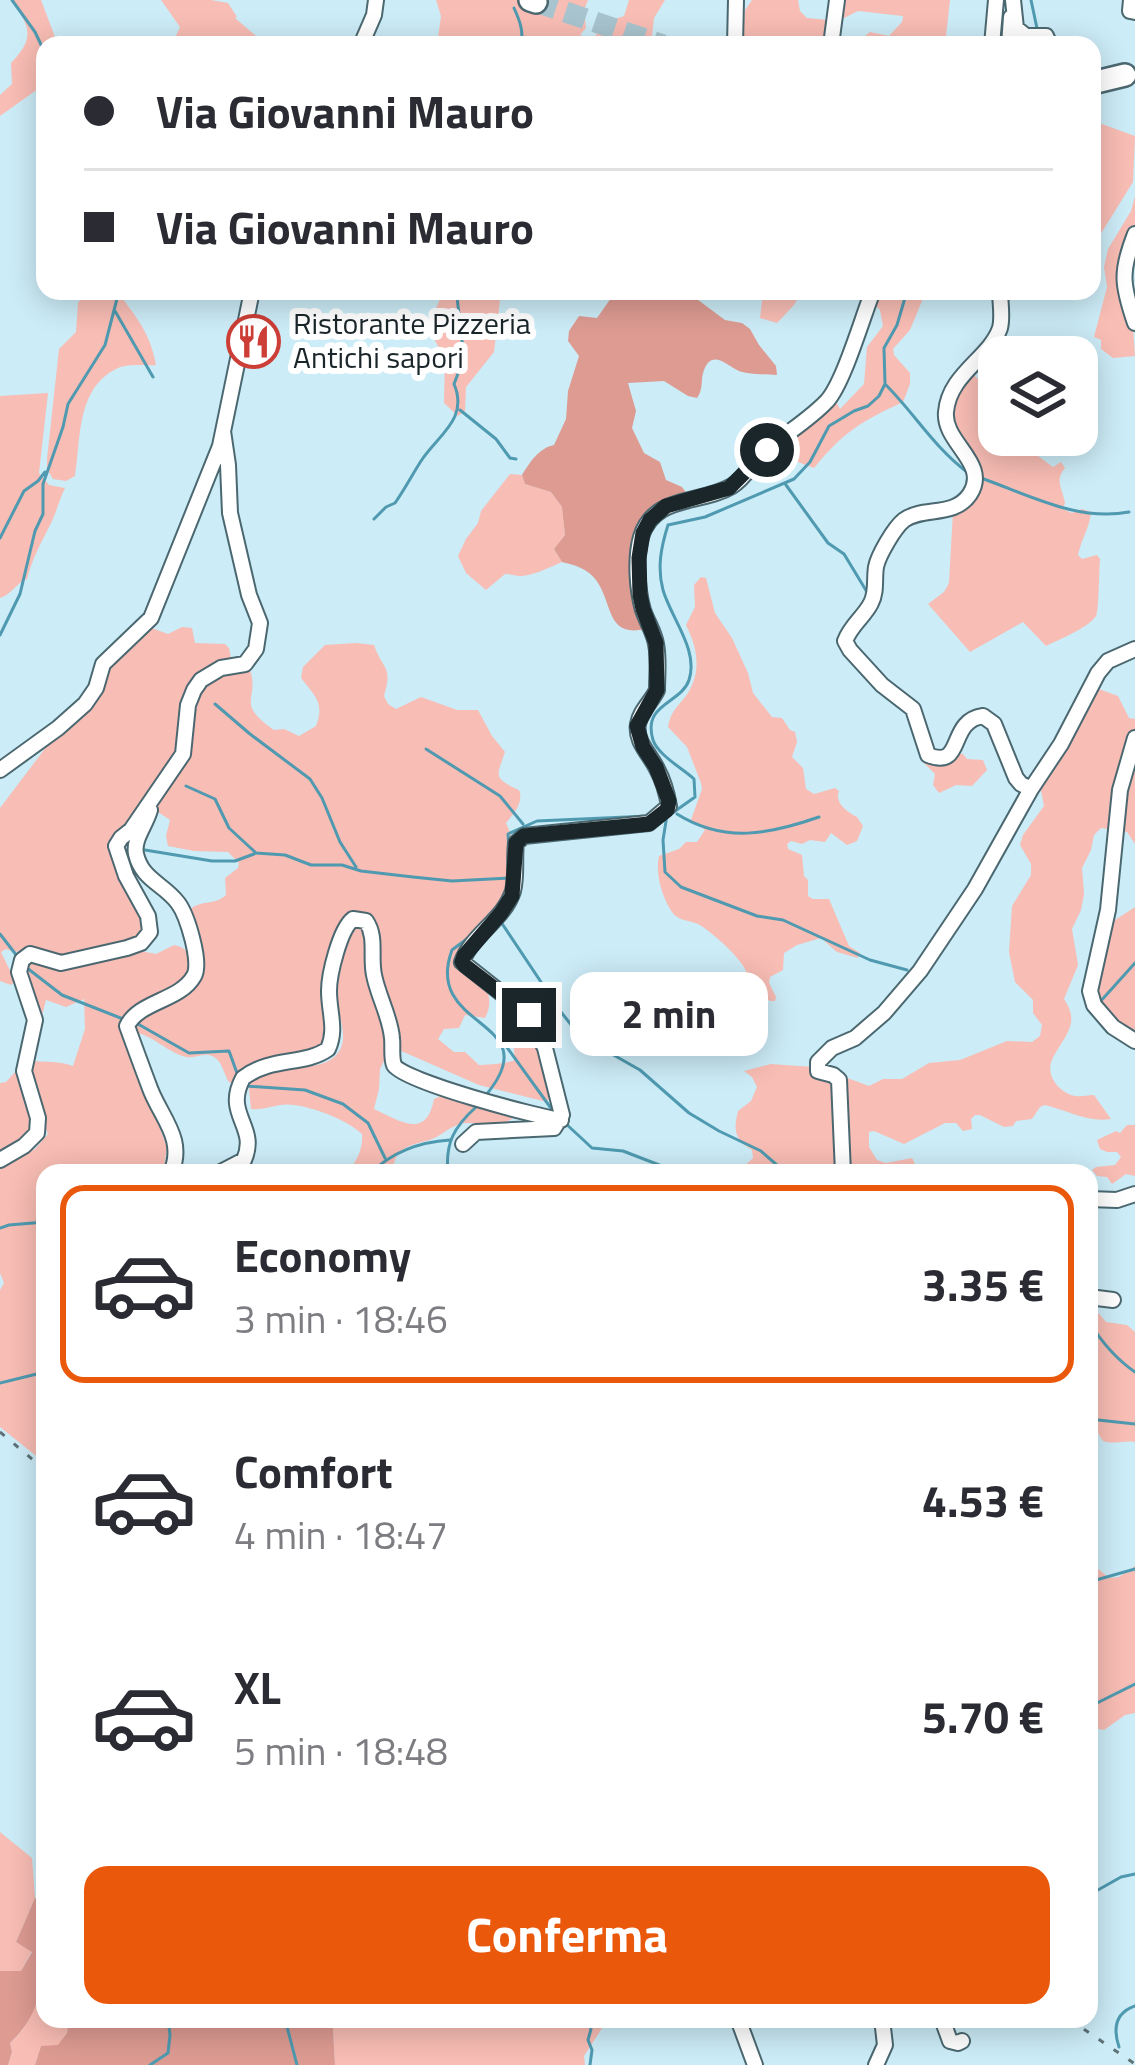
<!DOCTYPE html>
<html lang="it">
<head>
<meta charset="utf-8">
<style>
  :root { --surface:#fff; --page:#f7f7f7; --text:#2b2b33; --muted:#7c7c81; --line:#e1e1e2; --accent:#ea580c }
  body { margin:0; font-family:"Titillium Web",sans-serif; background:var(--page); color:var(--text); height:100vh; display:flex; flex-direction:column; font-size:45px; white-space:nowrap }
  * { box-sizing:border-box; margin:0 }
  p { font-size:39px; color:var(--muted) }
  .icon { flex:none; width:66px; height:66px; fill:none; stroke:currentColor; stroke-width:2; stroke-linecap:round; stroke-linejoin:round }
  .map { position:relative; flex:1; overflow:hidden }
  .details { position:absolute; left:36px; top:1164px; width:1062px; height:864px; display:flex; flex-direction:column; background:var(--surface); border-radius:24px; box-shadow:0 6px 30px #0003 }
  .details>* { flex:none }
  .banner { position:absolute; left:36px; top:36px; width:1065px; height:264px; border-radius:24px; box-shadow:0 6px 30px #0003; display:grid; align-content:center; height:264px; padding:0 48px; background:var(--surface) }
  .controls { position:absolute; left:978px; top:336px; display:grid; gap:24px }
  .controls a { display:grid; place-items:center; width:120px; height:120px; border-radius:24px; background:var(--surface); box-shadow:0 6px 30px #0003; font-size:60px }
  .end { position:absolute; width:54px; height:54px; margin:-27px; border:15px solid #1a262a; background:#fff; box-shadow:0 0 0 6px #fff }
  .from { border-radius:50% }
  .bubble { position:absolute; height:84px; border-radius:24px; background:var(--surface); box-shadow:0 6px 30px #0003; font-size:39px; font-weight:700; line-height:84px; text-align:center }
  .banner b { display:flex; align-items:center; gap:42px; height:114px; font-size:45px }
  .banner b+b { border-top:3px solid var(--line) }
  .banner i { width:30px; height:30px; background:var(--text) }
  ul { padding:21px 0 0; list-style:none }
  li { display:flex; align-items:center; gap:36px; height:198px; margin:0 24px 18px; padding:0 24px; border:6px solid transparent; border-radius:24px }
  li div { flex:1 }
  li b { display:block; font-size:45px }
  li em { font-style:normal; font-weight:700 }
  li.current { border-color:var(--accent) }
  li>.icon { width:108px; height:108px; stroke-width:1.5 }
  .primary-button { display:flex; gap:24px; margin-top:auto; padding:24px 48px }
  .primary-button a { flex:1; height:138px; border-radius:24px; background:var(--accent); color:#fff; font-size:48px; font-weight:700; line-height:138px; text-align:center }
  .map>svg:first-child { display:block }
  .green { fill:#f8bdb4 }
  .forest { fill:#dd9b92 }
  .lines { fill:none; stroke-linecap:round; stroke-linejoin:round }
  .stream { stroke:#4f9ab0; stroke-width:3 }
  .highway-tunnel { stroke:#a8c4ce; stroke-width:21; stroke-dasharray:21 10; stroke-linecap:butt }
  .minor-casing { stroke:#4b6871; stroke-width:18 }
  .highway-casing { stroke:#4b6871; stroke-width:26 }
  .minor { stroke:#fff; stroke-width:14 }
  .highway { stroke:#fff; stroke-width:21 }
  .rail { stroke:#5e7278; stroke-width:3; stroke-dasharray:6 12; stroke-linecap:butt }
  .route { stroke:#1a262a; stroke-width:15 }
  .labels { text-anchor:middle; stroke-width:12; stroke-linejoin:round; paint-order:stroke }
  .poi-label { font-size:30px; fill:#1a262a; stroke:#fff; text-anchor:start }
</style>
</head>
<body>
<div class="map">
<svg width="1135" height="2065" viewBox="0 0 1135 2065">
  <rect width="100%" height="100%" fill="#ccecf7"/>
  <path class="green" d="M 13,0 L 41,0 L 58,45 L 45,45 L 45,84 L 0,116 L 0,95 L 12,84 L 11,63 C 35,38 30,29 13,0 Z
    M 161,0 L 211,0 L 228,3 L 237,17 L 235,18 L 256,36 L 258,45 L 178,45 L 175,38 L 180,27 Z
    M 436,0 L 588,0 L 584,10 L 586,28 L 580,35 L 592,39 L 609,21 L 624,16 L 629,0 L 665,0 L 654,18 L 651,45 L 437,45 L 441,16 Z
    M 752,0 L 798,0 L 800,11 L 807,18 L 828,20 L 824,45 L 742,45 L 745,10 Z
    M 845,0 L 950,0 L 945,45 L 847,45 L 855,44 L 870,32 L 889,36 L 902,22 L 903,16 L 858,11 L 842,19 Z
    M 1092,69 L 1100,93 L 1099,123 L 1135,136 L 1133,182 L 1092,248 Z
    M 1135,196 L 1135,230 L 1127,247 L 1135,356 L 1113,358 L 1101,349 L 1101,340 L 1094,337 L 1107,287 L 1104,267 L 1108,249 L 1131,211 Z
    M 87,291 L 117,291 C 136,317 150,332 156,365 C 143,366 128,363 116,369 C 76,389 81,440 75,476 L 66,481 L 53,479 L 47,469 L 47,459 L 59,349 L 76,332 L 78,303 Z
    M 440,291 L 501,291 L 494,352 L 466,387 L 465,411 L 458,416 L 444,403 L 445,358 L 427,327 C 430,314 442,305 440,291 Z
    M 768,291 L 802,291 L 794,305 L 777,323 L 760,318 L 762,301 Z
    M 885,291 L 926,291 L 910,330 L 893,349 L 894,355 L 910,373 L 910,384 L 903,402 C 862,421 843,432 814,468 L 787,458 L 795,448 L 790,442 L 791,438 L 835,400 L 840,409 L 864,384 L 867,347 L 883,326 L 880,310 L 872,302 L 875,293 L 881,296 Z
    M 971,373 L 988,387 L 994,400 L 999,402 L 999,435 L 1024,435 L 1023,445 L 1053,467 L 1061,462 L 1065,468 C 1054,480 1063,490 1065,503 L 1063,509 L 1072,513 L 1082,509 L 1091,512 C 1090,527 1081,540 1078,555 L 1082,559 L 1097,555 L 1100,559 C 1099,569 1099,611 1096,616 C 1088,628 1058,640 1046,646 L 1023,622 L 970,652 L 928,604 L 944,592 L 949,583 L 953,511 L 980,487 L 956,441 L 948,410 Z
    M 48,393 L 39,473 L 49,485 L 65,488 C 59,500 56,514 50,525 C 41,543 32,559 27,579 C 15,584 12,594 0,598 L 0,396 Z
    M 510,474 L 522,475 L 525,484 L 551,492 L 562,507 L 565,535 L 554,549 L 562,562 C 550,567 535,575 522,576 C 516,576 511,574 505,574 L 486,590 L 466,573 L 458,556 L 466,539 L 478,523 L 481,511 Z
    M 701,577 L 706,578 L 715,613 L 732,638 L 748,673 L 753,693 L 772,717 L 782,718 L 790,730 L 795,732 L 797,742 L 792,757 L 803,768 L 806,789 L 814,794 L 835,788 L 839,791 C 834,803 848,813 857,817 L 863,826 L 857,841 L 847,845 L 831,833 L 825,842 L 810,840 L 802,844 L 791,841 L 787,844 L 788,849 L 802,855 L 804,876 L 808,880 L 808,896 L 813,899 L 829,899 L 849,946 L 860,953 L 858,958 L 837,952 L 821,938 L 797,945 L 784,953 L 783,970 L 770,977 L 769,983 L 776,997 L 775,1001 L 770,1001 C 758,992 757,982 742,992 L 742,1006 L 733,999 L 746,971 C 741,958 711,931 698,924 C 689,920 678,921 672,912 C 662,897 655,873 659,856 L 679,849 L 686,842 L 697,842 L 705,830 L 691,820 L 702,789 L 701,783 L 687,747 L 668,727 C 671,710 679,706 688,693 C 702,670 697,647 686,625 L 695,607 L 694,585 Z
    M 149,627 L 168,634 L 182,627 L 192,628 L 195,643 L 225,644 L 229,648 L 232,663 L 198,679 L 181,748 L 128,827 L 115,838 L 145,922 L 143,936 L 139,940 C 108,948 62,970 35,947 L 15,952 L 6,949 L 1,952 L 15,981 L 11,985 L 0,981 L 0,808 L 103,672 Z
    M 356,643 L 374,645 C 383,671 393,665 384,696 L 388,704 L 396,709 L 421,697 L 457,710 L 478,710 L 492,736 L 505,752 C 497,776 492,778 519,790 C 524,803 514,813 506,823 L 513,839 L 510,893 L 460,957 C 476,975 499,992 485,1018 L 465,1015 L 459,1028 L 444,1029 L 438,1039 L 454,1052 L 465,1052 L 479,1065 C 485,1065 510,1063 515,1060 L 513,1039 L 499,1017 L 509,1013 L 530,1029 L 538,1042 L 551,1093 L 547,1102 L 479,1085 L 399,1050 L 379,982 L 379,943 L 352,914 L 345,917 L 339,930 L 330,1018 L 322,1051 C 280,1056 266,1055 233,1084 L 228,1081 C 224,1074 222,1061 214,1057 C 204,1051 196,1059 186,1057 C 167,1052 154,1036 134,1032 L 133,1020 L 192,985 L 189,911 C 199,899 215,906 226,895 L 225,878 L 238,868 L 239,863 L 228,852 L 194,851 L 168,846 L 166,836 L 170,820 L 158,812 L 156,807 C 176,772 180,710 206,683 C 216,672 237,670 250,670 C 260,700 234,702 274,730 L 284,729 L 299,736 L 316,726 C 325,703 315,696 301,678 L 303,667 L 325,645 Z
    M 1099,689 L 1118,696 L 1129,718 L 1135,719 L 1135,844 L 1127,832 L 1101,828 L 1094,835 L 1091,850 L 1082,868 L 1084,894 L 1081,910 L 1072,929 L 1078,965 L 1064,999 C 1082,1025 1062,1038 1052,1060 C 1045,1076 1060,1093 1075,1096 C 1081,1097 1088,1095 1094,1095 L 1111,1119 C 1088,1123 1067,1110 1045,1105 L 1040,1107 L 1032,1119 L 1016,1121 L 1013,1126 L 1004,1127 L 980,1115 L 975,1115 L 971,1119 L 972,1129 L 963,1131 L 956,1123 L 945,1123 L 904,1144 L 874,1131 L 869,1132 L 869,1147 L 877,1160 L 886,1163 L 912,1158 L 915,1164 L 913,1173 L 737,1173 L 753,1158 L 752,1150 C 735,1140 733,1131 738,1111 L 751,1101 L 757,1087 L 752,1077 L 744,1071 L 771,1064 L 813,1067 L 820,1079 L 842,1076 L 869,1086 L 883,1079 L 902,1079 L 929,1063 L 960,1060 L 1007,1041 L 1032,1042 L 1040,1036 L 1042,1025 L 1033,1013 L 1033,1000 L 1015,982 L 1009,952 L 1012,906 L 1031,875 L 1031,864 L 1020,845 L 1023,835 L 1044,806 L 1040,785 L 1093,690 Z
    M 921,750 L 963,754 L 967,759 L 983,760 L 987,770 L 972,786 L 956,785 L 939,793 L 933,785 L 935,774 L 921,760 Z
    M 1135,907 L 1135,1036 C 1079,1001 1099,976 1112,922 Z
    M 354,925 L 364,926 L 387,1034 L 386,1057 L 380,1069 L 379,1089 L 374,1109 C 399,1120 426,1141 434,1099 L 443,1095 L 506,1112 L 513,1118 C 498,1130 485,1122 467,1123 C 451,1124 445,1134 432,1139 C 409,1147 396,1144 392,1173 L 348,1173 C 357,1159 363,1150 362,1134 C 347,1119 301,1101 280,1105 C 269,1107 262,1110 251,1109 L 249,1088 L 252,1078 C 276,1065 316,1072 333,1058 C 355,1041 334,1010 335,987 C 336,968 342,941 354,925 Z
    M 174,945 C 190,948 188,957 190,971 L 182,984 L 119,1022 L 167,1147 L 163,1173 L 45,1173 L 45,1463 L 0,1427 L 0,1290 L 4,1283 L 0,1273 L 0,1168 L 35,1149 L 48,1134 L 27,1082 L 30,1061 C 43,1062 61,1061 73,1066 L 85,1029 L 84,999 L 66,1007 L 46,1000 L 42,1016 L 36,1015 L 27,992 L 25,961 L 136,950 L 156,954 Z
    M 16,1071 L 21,1073 L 34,1129 L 0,1156 L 0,1083 L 6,1082 Z
    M 1127,1125 L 1135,1125 L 1135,1176 L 1126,1174 L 1112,1184 L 1107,1177 L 1097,1176 L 1092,1170 L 1096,1167 L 1115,1165 L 1121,1157 L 1117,1152 L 1107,1152 L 1100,1149 L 1097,1140 L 1116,1131 L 1120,1133 Z
    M 1089,1302 L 1106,1322 L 1127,1325 L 1135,1332 L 1135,1442 C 1123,1440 1115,1445 1103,1441 L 1097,1432 L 1089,1430 Z
    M 1089,1561 L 1109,1578 L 1119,1577 L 1135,1566 L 1135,1713 L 1125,1715 L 1104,1730 L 1089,1727 Z
    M 0,1832 L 32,1858 L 35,1898 L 16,1942 L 32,1951 L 21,1971 L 0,1971 Z
    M 45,1983 L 45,2019 L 69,2019 L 67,2033 L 58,2046 L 41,2046 L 35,2065 L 8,2065 L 12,2052 L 10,2043 C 33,2022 31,2009 45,1983 Z
    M 337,2019 L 608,2019 L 584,2056 L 585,2065 L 335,2065 L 333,2029 Z"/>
  <path class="forest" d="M 616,291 L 686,291 L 725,320 L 742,323 L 750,329 L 759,345 L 776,366 L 777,375 C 765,374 746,375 737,370 C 725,364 712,350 704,370 C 700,381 704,388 697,398 L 688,396 L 664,381 L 628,383 L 636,411 L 632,428 L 644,453 L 660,462 L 666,480 L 682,487 L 687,494 C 676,497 660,499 652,507 C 634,524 644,603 645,629 C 606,638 613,603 596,580 C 588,569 575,565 562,562 L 554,549 L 565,535 L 562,507 L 551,492 L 525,484 L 522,475 C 530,462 539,448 554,445 L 566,419 L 568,391 L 579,356 L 568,341 L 569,331 L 579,316 L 597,318 Z
    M 35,1898 L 45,1900 C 45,1953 52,2004 10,2043 L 12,2052 L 8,2065 L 0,2065 L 0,1971 L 21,1971 L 32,1952 L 16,1942 Z
    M 69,2019 L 337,2019 L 333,2029 L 335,2065 L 35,2065 L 41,2046 L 58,2045 L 67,2033 Z"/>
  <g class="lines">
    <path class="stream" d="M 12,0 L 35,32 L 45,53
      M 1031,0 L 1038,33
      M 514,8 C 519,19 525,33 520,45
      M 115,311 L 153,377
      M 885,384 C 915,414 933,446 967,472
      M 460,410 L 496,439 L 510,458 L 516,459
      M 981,478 C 1029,495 1078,522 1129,512
      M 786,485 L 828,543 L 844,554 L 867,592
      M 374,519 L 386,507 L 395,503 C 405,489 412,475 421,461 C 438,435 469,419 454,384 L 464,358 L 457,297 L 459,291
      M 0,538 L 24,491 L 38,481 L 45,472
      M 0,635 L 20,594 L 35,531 L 43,514 L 43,484 L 63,427 L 68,404 L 105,345 L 119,291
      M 215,704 L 250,734 L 310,779 L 322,798 L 340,842 L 356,867
      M 426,749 L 500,796 L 523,824
      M 186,786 L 215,799 L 229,828 L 256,853 L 285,855 L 311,865 L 342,865 L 361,871 L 413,877 L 452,881 L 510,878
      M 671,814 L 695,797 L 694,779 C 682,768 658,755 653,740 C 642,703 681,704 689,680 C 699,650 671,618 663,590 C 657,568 661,547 668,525 L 705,517 L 794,479 L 810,462 L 829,426 L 854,411 L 868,406 L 879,396 L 885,384 L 884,348 L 897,325 L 907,291
      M 677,814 C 725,844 770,834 819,817
      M 667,815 L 663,840 L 665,872 L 681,887 L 757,916 L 783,920 L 870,960 L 907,970
      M 509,848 L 508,834 L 537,821 L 649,816
      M 145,850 L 212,861 L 235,861 L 254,854
      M 501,922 L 561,1012 L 580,1036 L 640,1070 L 689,1113 L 719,1131 L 761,1151 L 786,1173
      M 0,934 L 17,956
      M 468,938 L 452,950 C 422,1031 550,1018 486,1095
      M 27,968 L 62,995 L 123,1019
      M 1099,1003 L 1135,963
      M 138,1024 L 189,1053 L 229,1051 L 237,1073
      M 506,1046 L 553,1111
      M 245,1086 L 305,1090 L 343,1104 L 368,1123 L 385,1158
      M 564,1122 L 592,1148 L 623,1151 L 680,1173
      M 371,1173 C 392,1152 419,1142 450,1140
      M 448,1173 C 445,1143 454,1127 476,1107
      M 0,1228 L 9,1225 L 45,1222
      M 1089,1322 C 1101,1341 1116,1359 1135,1372
      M 0,1383 L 45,1372
      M 1089,1419 L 1135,1424
      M 1089,1582 L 1135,1569
      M 1089,1707 L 1135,1684
      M 1089,1895 L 1121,1877 L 1135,1874
      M 285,2019 L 297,2065
      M 588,2019 L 591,2029 L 588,2040 L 592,2050 L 590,2065
      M 1119,2047 C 1113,2029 1115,2013 1135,2006
      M 150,2065 L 168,2053 L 170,2035 L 168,2019"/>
    <path class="highway-tunnel" d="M 536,2 L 663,45"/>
    <defs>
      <path id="minor" d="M 1013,0 L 1016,28 L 1026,36 L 1046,36 L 1050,45
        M 1131,0 L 1130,11 L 1135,12
        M 361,45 L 374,15 L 376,0
        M 735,45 L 736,0
        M 831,45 L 837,0
        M 992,45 L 996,0
        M 1009,45 L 1011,17
        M 1135,234 C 1120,272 1122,285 1135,323
        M 1000,291 C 1000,302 1003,317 1000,328 C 990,358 949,374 946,412 C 943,443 990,463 970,494 C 954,518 924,506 904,520 C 894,528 878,556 876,567 C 874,579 877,592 871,603 C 864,617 851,625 845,641 L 850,650 L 882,685 L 913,709 L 928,755 C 965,770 947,721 983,716 L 994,724 L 1016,778 L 1021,784 L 1031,789
        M 1135,738 L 1120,790 L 1108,910 L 1090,991 L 1094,1005 L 1113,1027 L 1135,1041
        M 0,770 L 58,728 L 85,704 L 96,688 L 103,664 L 151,618 L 220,446 L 252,291
        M 150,810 C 146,825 133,839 136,854 C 142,880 164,884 178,903 C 187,915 202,963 194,976 C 180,1001 139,1001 127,1026 C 135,1048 143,1070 151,1091 C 163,1120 185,1140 171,1173
        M 463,1144 L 476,1132 L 554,1128 L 562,1115 L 545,1048 L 529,1015 L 462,962 C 472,934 504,920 513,891 C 517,876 514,859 516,843 L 524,836 L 649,823 L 669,806 C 667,794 663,780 657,769 C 650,754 635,742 638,724 C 640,711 652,701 657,690 C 657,675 659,659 656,644 C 654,632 647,622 643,610 C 637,589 635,558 641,537 C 654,494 700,505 732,486 C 745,478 752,463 763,453 C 783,435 808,421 827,401 C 844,382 862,318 873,291
        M 0,1160 L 24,1146 L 37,1133 L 38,1118 L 24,1071 L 35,1020 L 19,972 L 22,960 L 30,954 L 61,963 L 127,948 L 141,943 L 150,932 L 148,916 L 126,876 L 116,846 L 121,838 L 131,830 L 183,754 L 188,705 L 194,690 L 201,680 L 221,668 L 245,664 L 256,649 L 260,623 L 249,595 L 230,513 L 228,465 L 223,431
        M 219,1173 L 244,1160 C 259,1126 223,1115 243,1078 C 272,1056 304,1066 328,1049 C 337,1029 329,1013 329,991 C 329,974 340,929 353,919 L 366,921 C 377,937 370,956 374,975 C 378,996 390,1016 392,1038 C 393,1046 391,1058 394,1065 C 402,1081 538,1117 561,1120
        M 843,1173 L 839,1080 L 833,1075 L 818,1071 L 818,1062 L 832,1048 L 855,1038 L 884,1013 L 920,971 L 975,889 L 1031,789 L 1061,744 L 1098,673 L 1108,661 L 1135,649
        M 1089,1199 L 1117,1200 L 1135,1194
        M 1089,1297 L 1113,1300
        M 738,2019 L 755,2065
        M 942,2019 L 950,2041 L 958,2043 L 962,2041
        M 876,2065 L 885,2045 L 882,2019"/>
      <path id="highway" d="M 530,0 L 536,2
        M 1092,83 L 1125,75"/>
    </defs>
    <use href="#minor" class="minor-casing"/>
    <use href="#highway" class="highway-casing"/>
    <use href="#minor" class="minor"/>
    <use href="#highway" class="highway"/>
    <path class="rail" d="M 0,1432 L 45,1470
      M 1069,2019 L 1135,2064"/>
  </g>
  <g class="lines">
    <path class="route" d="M 529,1015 L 465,966 L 462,962 L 464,956 L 501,913 L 512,896 L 516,843 L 524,836 L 649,824 L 667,810 L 669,801 L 656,767 L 643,747 L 637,726 L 657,690 L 656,643 L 643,609 L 640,595 L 639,558 L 643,533 L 650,520 L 666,506 L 729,488 L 767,450"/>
  </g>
  <defs>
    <symbol id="restaurant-ring" viewBox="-11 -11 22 22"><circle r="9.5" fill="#fff" stroke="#cc3e36" stroke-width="1.5"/><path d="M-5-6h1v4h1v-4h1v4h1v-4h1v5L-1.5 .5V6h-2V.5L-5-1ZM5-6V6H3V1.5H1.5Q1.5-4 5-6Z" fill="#cc3e36"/></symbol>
  </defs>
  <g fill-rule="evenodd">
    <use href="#restaurant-ring" x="224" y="312" width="59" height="59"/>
  </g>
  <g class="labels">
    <g class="poi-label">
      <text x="293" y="334">Ristorante Pizzeria<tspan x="293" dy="34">Antichi sapori</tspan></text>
    </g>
  </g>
</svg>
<div class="controls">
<a><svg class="icon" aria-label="layers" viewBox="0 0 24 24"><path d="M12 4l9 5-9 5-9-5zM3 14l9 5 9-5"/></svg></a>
</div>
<i class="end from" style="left:767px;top:450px"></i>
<i class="end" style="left:529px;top:1015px"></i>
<div class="bubble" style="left:570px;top:972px;width:198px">2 min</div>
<div class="banner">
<b><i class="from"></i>Via Giovanni Mauro</b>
<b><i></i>Via Giovanni Mauro</b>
</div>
<section class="details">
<ul>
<li class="current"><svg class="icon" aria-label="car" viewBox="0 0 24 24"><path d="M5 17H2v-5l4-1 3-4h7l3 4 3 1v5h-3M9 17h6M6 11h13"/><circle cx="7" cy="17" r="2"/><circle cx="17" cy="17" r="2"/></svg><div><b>Economy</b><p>3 min · 18:46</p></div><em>3.35 €</em></li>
<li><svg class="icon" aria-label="car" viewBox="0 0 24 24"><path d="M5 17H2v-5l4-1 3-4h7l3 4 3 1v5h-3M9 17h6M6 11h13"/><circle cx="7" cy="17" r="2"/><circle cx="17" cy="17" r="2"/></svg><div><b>Comfort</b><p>4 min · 18:47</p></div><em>4.53 €</em></li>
<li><svg class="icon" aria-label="car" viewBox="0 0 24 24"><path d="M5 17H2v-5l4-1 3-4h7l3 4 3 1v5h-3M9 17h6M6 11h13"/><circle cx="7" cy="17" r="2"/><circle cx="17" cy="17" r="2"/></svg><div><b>XL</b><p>5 min · 18:48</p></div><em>5.70 €</em></li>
</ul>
<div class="primary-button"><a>Conferma</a></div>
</section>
</div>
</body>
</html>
